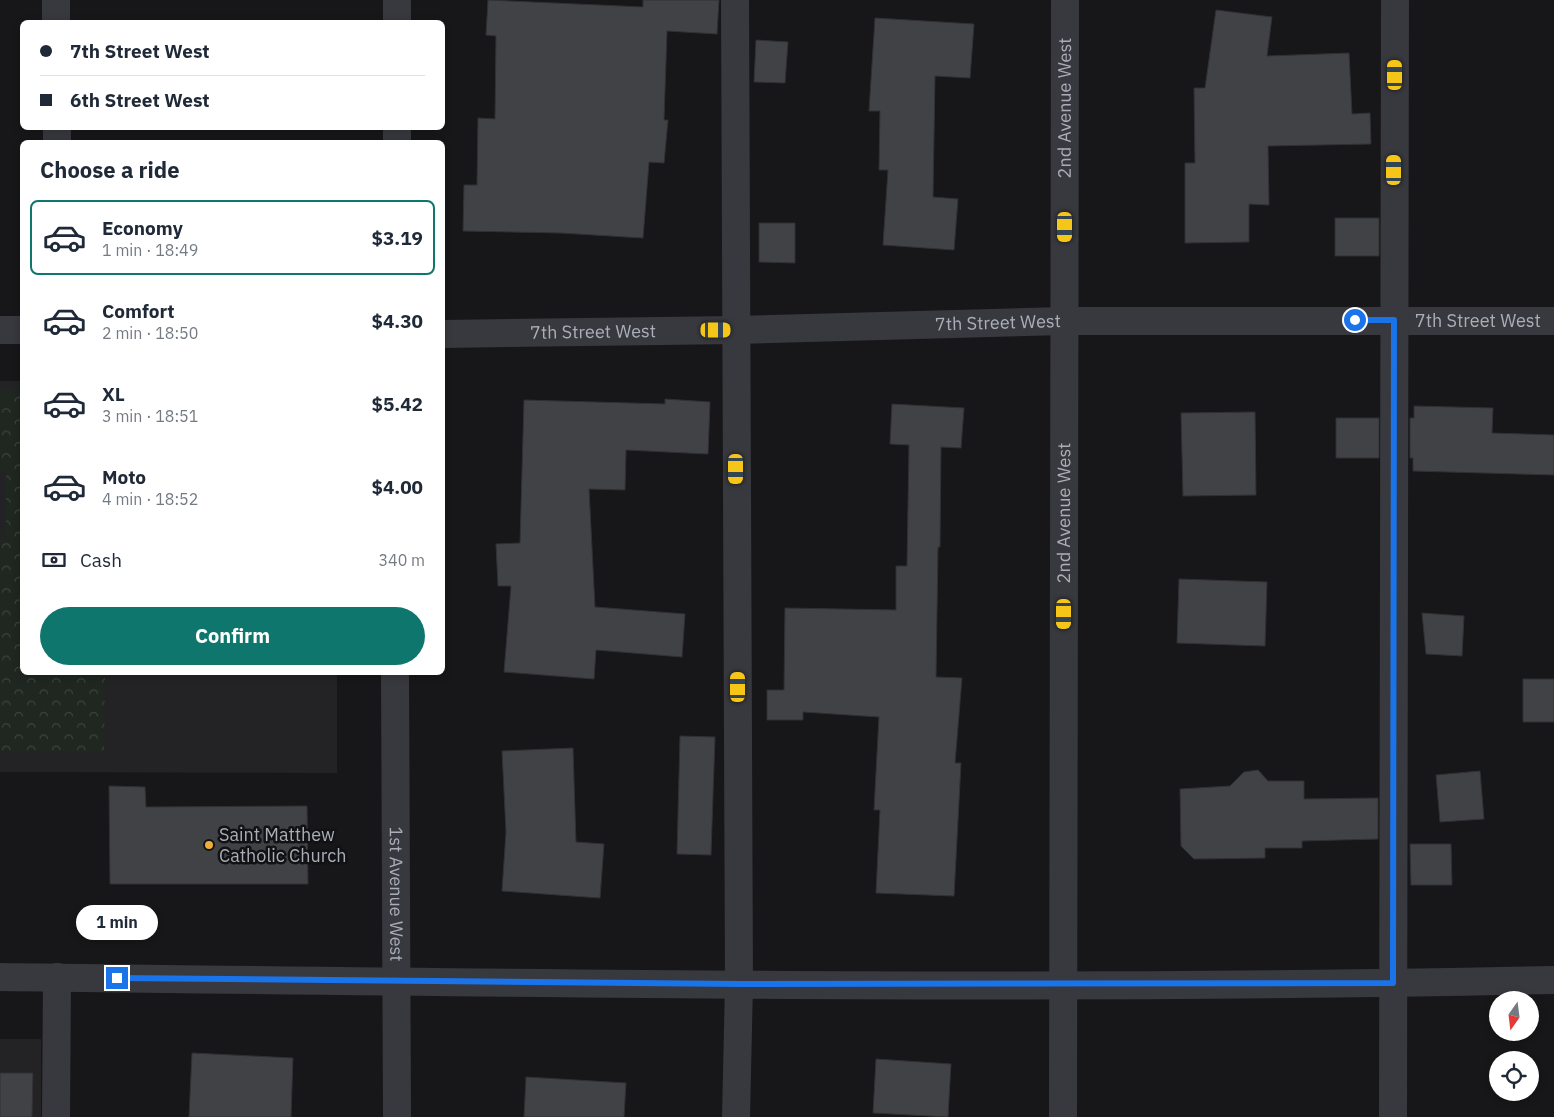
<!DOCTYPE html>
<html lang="en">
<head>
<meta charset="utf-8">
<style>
  :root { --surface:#fff; --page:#f6f6f7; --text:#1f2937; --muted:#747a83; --line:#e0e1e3; --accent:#0f766e }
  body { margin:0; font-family:"IBM Plex Sans",sans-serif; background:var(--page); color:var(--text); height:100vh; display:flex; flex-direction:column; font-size:19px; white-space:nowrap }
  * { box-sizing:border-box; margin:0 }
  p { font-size:16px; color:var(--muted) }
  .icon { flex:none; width:28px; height:28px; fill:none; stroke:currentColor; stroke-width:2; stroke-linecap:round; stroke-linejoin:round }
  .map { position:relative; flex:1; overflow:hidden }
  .panel { position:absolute; left:20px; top:140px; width:425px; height:535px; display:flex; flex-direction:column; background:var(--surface); border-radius:8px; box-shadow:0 2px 8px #0003 }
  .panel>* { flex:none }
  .top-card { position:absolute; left:20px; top:20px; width:425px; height:110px; border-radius:8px; box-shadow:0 2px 8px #0003; display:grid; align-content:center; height:110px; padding:0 20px; background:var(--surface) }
  .needle { width:32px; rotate:194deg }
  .fabs { position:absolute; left:1489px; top:991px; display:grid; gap:10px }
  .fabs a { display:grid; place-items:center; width:50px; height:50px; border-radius:50%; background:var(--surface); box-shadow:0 2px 8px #0003; font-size:25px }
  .end { position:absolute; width:22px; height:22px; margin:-11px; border:6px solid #1a73e8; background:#fff; box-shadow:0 0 0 2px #fff }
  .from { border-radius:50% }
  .bubble { position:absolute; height:35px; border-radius:18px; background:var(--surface); box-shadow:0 2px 8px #0003; font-size:16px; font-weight:700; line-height:35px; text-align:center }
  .car { position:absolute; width:15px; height:30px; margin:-15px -8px; border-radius:6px; box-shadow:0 0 4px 1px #0007; background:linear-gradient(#f5c518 24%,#345 0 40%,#f5c518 0 76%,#345 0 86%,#f5c518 0) }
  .top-card b { display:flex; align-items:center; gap:18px; height:48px; font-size:19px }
  .top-card b+b { border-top:1px solid var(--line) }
  .top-card i { width:12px; height:12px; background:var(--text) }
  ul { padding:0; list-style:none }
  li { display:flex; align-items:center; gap:15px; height:75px; margin:0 10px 8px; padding:0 10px; border:2px solid transparent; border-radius:8px }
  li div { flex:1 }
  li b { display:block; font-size:19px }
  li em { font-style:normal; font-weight:700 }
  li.active { border-color:var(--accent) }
  li>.icon { width:45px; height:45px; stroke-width:1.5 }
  h2 { padding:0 20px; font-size:22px; line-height:60px }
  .pay { display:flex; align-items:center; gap:12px; height:55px; padding:0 20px; font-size:19px }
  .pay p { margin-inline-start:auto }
  .primary-button { display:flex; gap:10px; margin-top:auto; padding:10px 20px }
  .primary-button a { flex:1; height:58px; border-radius:30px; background:var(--accent); color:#fff; font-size:20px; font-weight:700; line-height:58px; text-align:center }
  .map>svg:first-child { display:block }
  .built { fill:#232326 }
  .park { fill:url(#park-crowns) }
  .building { fill:#414246; stroke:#313135 }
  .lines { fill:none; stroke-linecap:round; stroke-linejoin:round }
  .minor { stroke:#38393e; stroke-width:28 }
  .route { stroke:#1a73e8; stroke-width:6 }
  .poi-dot { fill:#eeae3a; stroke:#121214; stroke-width:2 }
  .labels { text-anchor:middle; stroke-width:5; stroke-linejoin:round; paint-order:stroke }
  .street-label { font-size:18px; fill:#a9aeb8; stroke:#121214 }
  .poi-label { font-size:18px; fill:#a9aeb8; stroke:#121214; text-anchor:start }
</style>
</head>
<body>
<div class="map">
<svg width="1554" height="1117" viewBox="0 0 1554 1117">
  <defs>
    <pattern id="park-crowns" width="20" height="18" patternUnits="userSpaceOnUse" patternTransform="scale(1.25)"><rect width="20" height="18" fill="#1f2720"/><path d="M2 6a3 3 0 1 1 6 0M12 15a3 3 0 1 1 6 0" fill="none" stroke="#3d443e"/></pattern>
  </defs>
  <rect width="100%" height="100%" fill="#171719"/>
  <path class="built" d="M 0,381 L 22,381 L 22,672 L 337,673 L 337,773 L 0,772 Z
    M 0,1039 L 41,1039 L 41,1117 L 0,1117 Z"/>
  <path class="park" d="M 0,390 L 22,390 L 22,672 L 105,673 L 104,752 L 0,751 L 0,540 L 6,540 L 6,472 L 0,471 Z"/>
  <path class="building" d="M 488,0 L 643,7 L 643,0 L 719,0 L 717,34 L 667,31 L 664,120 L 668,120 L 664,163 L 649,162 L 643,238 L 561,233 L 463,231 L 464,185 L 477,185 L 478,118 L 495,119 L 496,36 L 486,35 Z
    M 1216,10 L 1272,17 L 1267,56 L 1349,53 L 1352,114 L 1370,113 L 1371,144 L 1268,146 L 1269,205 L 1249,204 L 1249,242 L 1185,243 L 1185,163 L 1195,163 L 1194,88 L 1205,88 Z
    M 875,18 L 974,24 L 970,78 L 935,76 L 933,197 L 958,199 L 954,250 L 883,245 L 888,170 L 879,170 L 880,111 L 869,111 Z
    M 756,40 L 788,42 L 785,83 L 754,82 Z
    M 1335,218 L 1379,218 L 1379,256 L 1335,256 Z
    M 759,223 L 795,223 L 795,263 L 759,262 Z
    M 665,399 L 710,402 L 708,454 L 626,450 L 625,490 L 589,489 L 595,607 L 685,614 L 682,657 L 596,650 L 594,679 L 504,672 L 511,586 L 498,586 L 496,544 L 520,543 L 524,400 L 665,404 Z
    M 892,404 L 964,408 L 961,448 L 941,447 L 940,547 L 938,547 L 936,677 L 962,678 L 955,763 L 961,763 L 954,896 L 876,893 L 880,810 L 874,810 L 879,717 L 803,712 L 803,720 L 767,720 L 767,690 L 784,690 L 785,608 L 896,610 L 896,566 L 907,566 L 909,445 L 890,444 Z
    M 1414,406 L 1493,408 L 1492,433 L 1554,435 L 1554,475 L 1413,471 L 1413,458 L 1410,458 L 1410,418 L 1414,418 Z
    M 1255,412 L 1256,495 L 1183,496 L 1181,413 Z
    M 1336,418 L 1379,418 L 1379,458 L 1336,458 Z
    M 1179,579 L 1267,582 L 1265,646 L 1177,643 Z
    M 1422,613 L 1464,616 L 1462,656 L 1426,654 Z
    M 1523,679 L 1554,679 L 1554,722 L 1523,722 Z
    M 680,736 L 715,737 L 711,855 L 677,854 Z
    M 573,748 L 576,842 L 604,844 L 600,898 L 502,891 L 506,832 L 502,751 Z
    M 1258,770 L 1268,781 L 1304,781 L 1304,799 L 1378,798 L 1378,839 L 1302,841 L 1302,848 L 1265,848 L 1265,858 L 1194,859 L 1181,846 L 1180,789 L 1230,786 L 1244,772 Z
    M 1480,771 L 1484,819 L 1440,822 L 1436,775 Z
    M 109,786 L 145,787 L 146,807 L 307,806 L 308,884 L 110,884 Z
    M 1410,844 L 1451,844 L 1452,885 L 1411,885 Z
    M 192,1053 L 293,1058 L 291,1117 L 189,1117 Z
    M 876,1059 L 951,1064 L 948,1117 L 873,1113 Z
    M 0,1073 L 33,1073 L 32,1117 L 0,1117 Z
    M 526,1077 L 626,1083 L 624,1117 L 524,1117 Z"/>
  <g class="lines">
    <g class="minor">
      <path d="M 56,0 L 56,22"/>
      <path d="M 735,0 L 739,984 L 736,1117"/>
      <path d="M 397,22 L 397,0"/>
      <path d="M 57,128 L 57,142"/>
      <path d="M 397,142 L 397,128"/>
      <path d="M 0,330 L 22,330"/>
      <path id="s1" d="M 442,334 L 736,330 L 1064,321 L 1554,321"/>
      <path id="s2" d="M 395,672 L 397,1117"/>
      <path d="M 0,977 C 518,983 1036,991 1554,980"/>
      <path d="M 56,1117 L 57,977"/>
      <path id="s3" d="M 1063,1117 L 1065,0"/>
      <path d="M 1393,1117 L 1395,0"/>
    </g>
  </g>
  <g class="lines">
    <path class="route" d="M 117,978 L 739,984 L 1393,983 L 1394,320 L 1355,320"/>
  </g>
  <circle class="poi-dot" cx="209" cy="845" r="5"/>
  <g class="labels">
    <g class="street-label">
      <text dy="6" stroke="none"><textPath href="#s3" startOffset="1009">2nd Avenue West</textPath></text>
      <text dy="6" stroke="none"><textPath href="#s1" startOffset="1036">7th Street West</textPath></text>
      <text dy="6" stroke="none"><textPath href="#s1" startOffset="556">7th Street West</textPath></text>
      <text dy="6" stroke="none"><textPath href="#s1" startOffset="151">7th Street West</textPath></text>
      <text dy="6" stroke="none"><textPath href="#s3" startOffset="604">2nd Avenue West</textPath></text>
      <text dy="6" stroke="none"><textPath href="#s2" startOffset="222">1st Avenue West</textPath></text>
    </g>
    <g class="poi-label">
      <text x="219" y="841">Saint Matthew<tspan x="219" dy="21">Catholic Church</tspan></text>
    </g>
  </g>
</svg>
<div class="fabs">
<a><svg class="needle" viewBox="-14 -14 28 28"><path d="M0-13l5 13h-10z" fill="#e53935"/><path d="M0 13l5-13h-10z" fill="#747a83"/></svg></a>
<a><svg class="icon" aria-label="locate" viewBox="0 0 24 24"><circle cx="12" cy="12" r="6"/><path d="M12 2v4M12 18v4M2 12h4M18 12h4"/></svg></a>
</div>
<i class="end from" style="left:1355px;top:320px"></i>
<i class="end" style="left:117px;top:978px"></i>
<div class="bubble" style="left:76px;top:905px;width:82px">1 min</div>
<i class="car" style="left:1395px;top:75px;rotate:0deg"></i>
<i class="car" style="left:1394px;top:170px;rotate:0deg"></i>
<i class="car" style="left:1065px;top:227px;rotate:180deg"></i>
<i class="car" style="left:716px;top:330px;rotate:90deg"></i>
<i class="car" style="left:736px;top:469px;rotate:180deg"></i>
<i class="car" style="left:1064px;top:614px;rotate:180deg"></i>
<i class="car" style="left:738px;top:687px;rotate:0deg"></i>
<div class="top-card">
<b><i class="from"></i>7th Street West</b>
<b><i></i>6th Street West</b>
</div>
<section class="panel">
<h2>Choose a ride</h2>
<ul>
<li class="active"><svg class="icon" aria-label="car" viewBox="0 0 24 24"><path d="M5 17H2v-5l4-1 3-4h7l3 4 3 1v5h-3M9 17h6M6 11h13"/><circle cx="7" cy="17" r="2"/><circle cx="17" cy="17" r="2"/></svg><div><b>Economy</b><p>1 min · 18:49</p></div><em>$3.19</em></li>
<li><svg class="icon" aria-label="car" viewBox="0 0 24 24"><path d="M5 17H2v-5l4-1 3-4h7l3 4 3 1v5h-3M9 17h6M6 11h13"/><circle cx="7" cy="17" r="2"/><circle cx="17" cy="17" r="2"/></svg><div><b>Comfort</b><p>2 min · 18:50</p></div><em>$4.30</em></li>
<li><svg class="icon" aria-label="car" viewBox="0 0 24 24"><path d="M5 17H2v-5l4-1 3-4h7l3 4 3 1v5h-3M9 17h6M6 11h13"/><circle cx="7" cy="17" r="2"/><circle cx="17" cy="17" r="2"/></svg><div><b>XL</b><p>3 min · 18:51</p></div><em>$5.42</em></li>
<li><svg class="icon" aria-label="car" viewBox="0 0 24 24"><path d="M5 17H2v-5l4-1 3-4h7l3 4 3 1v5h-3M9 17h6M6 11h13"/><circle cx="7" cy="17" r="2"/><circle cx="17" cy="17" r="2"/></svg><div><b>Moto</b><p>4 min · 18:52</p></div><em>$4.00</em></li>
</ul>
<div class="pay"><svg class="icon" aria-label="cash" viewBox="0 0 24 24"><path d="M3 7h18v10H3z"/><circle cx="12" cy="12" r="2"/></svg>Cash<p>340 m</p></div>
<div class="primary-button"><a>Confirm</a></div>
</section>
</div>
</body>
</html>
